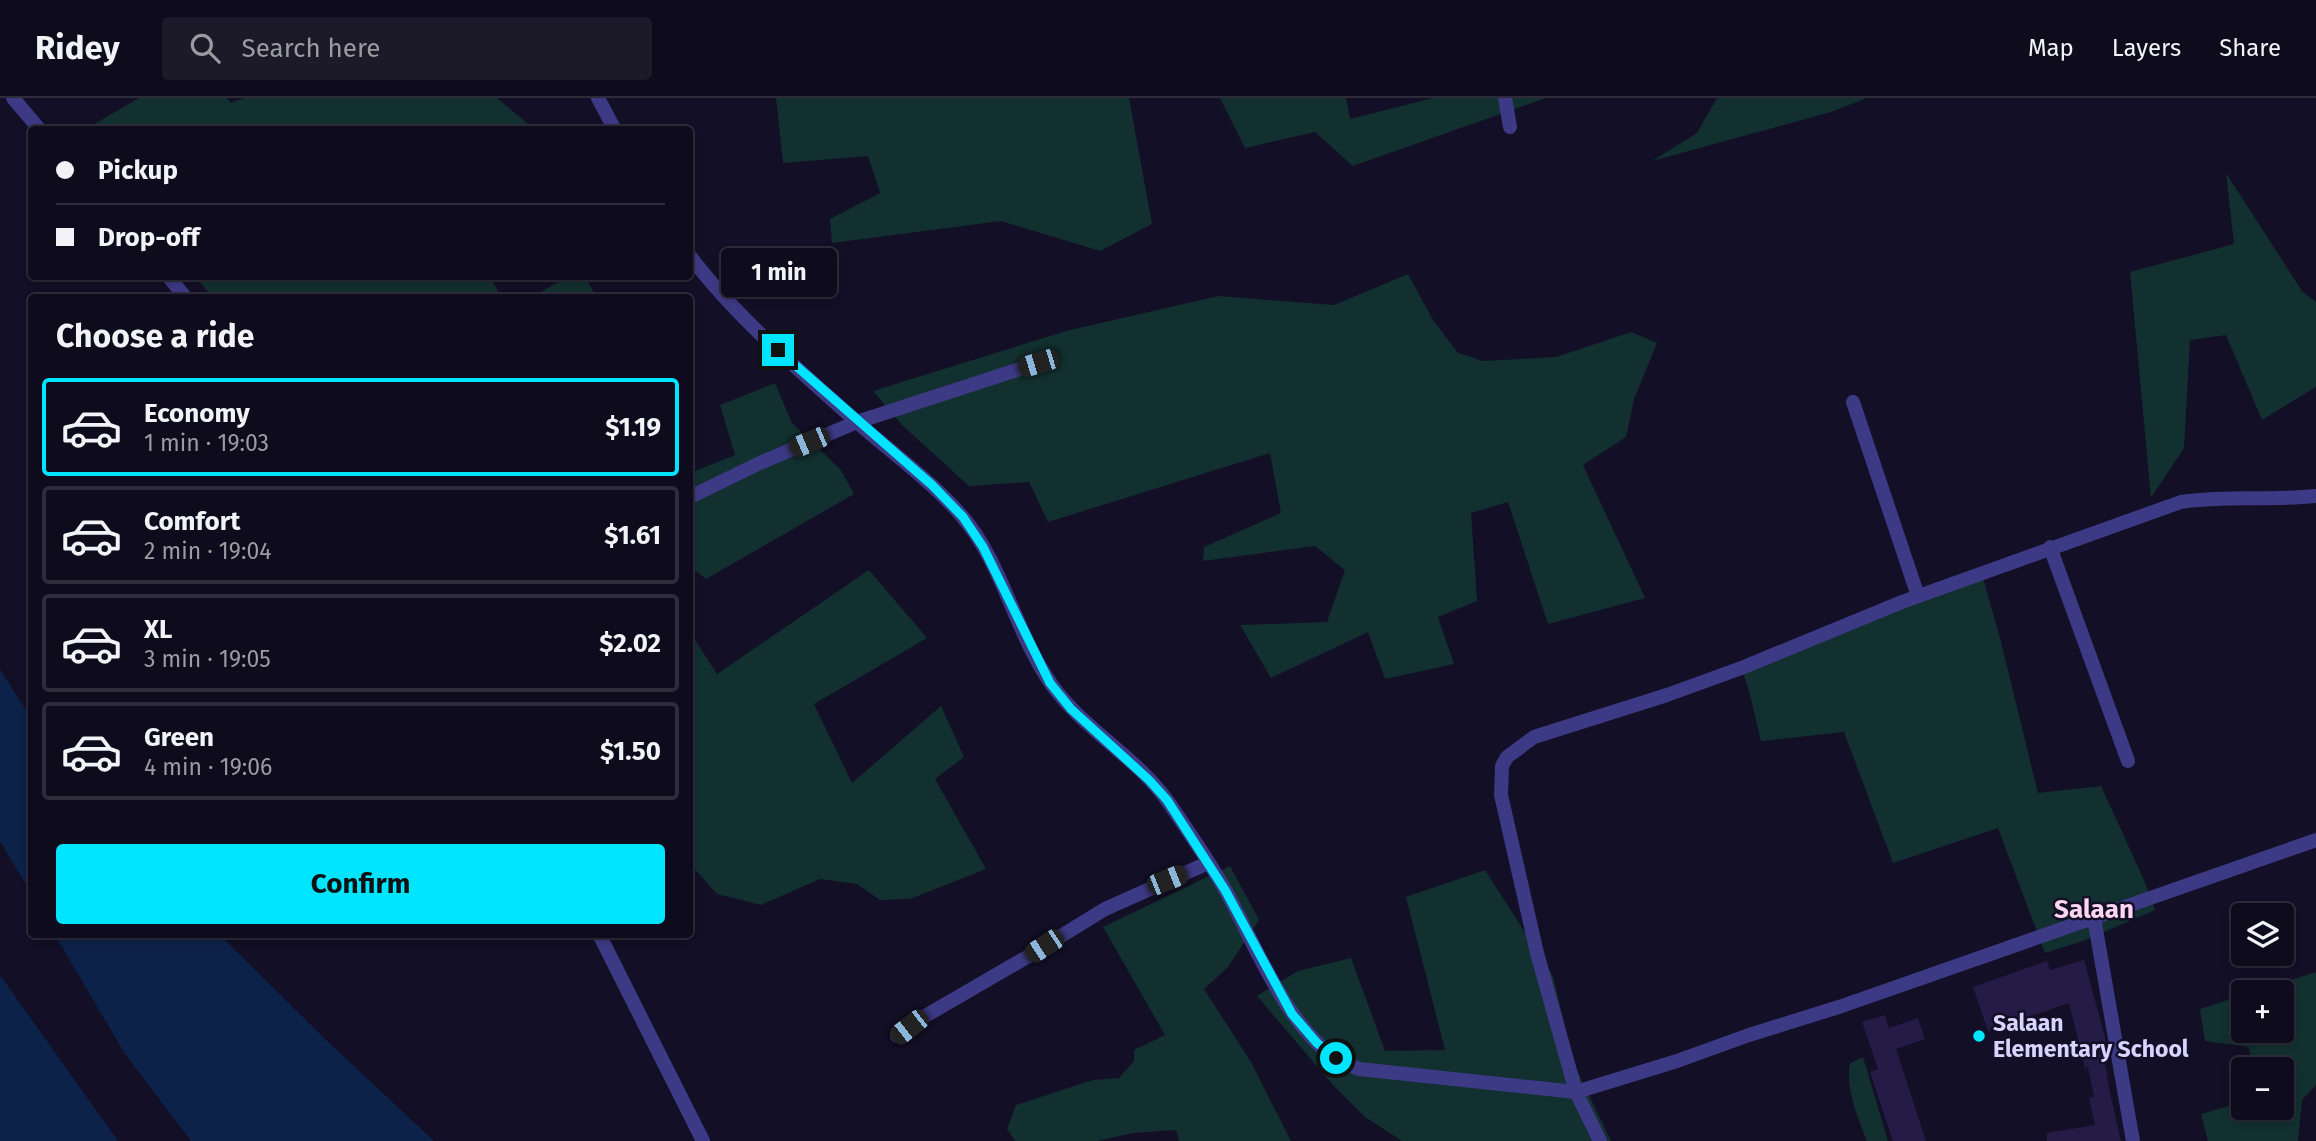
<!DOCTYPE html>
<html lang="en">
<head>
<meta charset="utf-8">
<style>
  :root { --surface:#0e0b1c; --page:#1c1929; --text:#f1f3f6; --muted:#9b9ba3; --line:#2e2b3b; --accent:#00e5ff }
  body { margin:0; font-family:"Fira Sans",sans-serif; background:var(--page); color:var(--text); height:100vh; display:flex; flex-direction:column; font-size:26px; white-space:nowrap }
  * { box-sizing:border-box; margin:0 }
  p { font-size:23px; color:var(--muted) }
  .icon { flex:none; width:38px; height:38px; fill:none; stroke:currentColor; stroke-width:2; stroke-linecap:round; stroke-linejoin:round }
  .map { position:relative; flex:1; overflow:hidden }
  .drawer { position:absolute; left:28px; top:196px; width:665px; height:644px; display:flex; flex-direction:column; background:var(--surface); border-radius:7px; box-shadow:0 4px 10px #0003,0 0 0 2px var(--line) }
  .drawer>* { flex:none }
  .hud { position:absolute; left:28px; top:28px; width:665px; height:154px; border-radius:7px; box-shadow:0 4px 10px #0003,0 0 0 2px var(--line); display:grid; align-content:center; height:154px; padding:0 28px; background:var(--surface) }
  .tools { position:absolute; left:2231px; top:805px; display:grid; gap:14px }
  .tools a { display:grid; place-items:center; width:63px; height:63px; border-radius:7px; background:var(--surface); box-shadow:0 4px 10px #0003,0 0 0 2px var(--line); font-size:35px }
  .end { position:absolute; width:32px; height:32px; margin:-16px; border:9px solid #00e5ff; background:#111; box-shadow:0 0 0 4px #111 }
  .from { border-radius:50% }
  .bubble { position:absolute; height:49px; border-radius:7px; background:var(--surface); box-shadow:0 4px 10px #0003,0 0 0 2px var(--line); font-size:23px; font-weight:700; line-height:49px; text-align:center }
  .car { position:absolute; width:21px; height:42px; margin:-21px -10px; border-radius:9px; box-shadow:0 0 5px 2px #0007; background:linear-gradient(#222 24%,#8ab4d8 0 40%,#222 0 76%,#8ab4d8 0 86%,#222 0) }
  .hud b { display:flex; align-items:center; gap:24px; height:66px; font-size:26px }
  .hud b+b { border-top:2px solid var(--line) }
  .hud i { width:18px; height:18px; background:var(--text) }
  ul { padding:0; list-style:none }
  li { display:flex; align-items:center; gap:21px; height:98px; margin:0 14px 10px; padding:0 14px; border:4px solid var(--line); border-radius:7px }
  li div { flex:1 }
  li b { display:block; font-size:26px }
  li em { font-style:normal; font-weight:700 }
  li.on { border-color:var(--accent) }
  li>.icon { width:63px; height:63px; stroke-width:1.5 }
  h2 { padding:0 28px; font-size:32px; line-height:84px }
  .cta { display:flex; gap:14px; margin-top:auto; padding:14px 28px }
  .cta a { flex:1; height:80px; border-radius:7px; background:var(--accent); color:#111; font-size:28px; font-weight:700; line-height:80px; text-align:center }
  header { display:flex; align-items:center; gap:42px; box-sizing:border-box; height:98px; padding:0 35px; background:var(--surface); border-bottom:2px solid var(--line) }
  header strong { font-size:33px }
  nav { display:flex; gap:38px; margin-inline-start:auto; font-size:24px }
  .search { width:490px; height:63px; background:var(--page); display:flex; align-items:center; gap:18px; box-sizing:border-box; padding:0 24px; border-radius:7px; color:var(--muted); font-size:26px }
  .map>svg:first-child { display:block }
  .green { fill:#12302f }
  .water { fill:#0c2248 }
  .building { fill:#241b47 }
  .lines { fill:none; stroke-linecap:round; stroke-linejoin:round }
  .street { stroke:#3d3a85; stroke-width:14 }
  .route { stroke:#00e5ff; stroke-width:9 }
  .poi-dot { fill:#00e5ff; stroke:#130f26; stroke-width:2.5 }
  .labels { text-anchor:middle; stroke-width:5; stroke-linejoin:round; paint-order:stroke }
  .poi-label { font-size:23px; font-weight:bold; fill:#d9d4ff; stroke:#130f26; text-anchor:start }
  .quarter-label { font-size:26px; font-weight:bold; fill:#ffd6f0; stroke:#130f26 }
</style>
</head>
<body>
<header>
<strong>Ridey</strong>
<div class="search"><svg class="icon" aria-label="search" viewBox="0 0 24 24"><circle cx="10" cy="10" r="6"/><path d="M15 15l6 6"/></svg>Search here</div>
<nav><a>Map</a><a>Layers</a><a>Share</a></nav>
</header>
<div class="map">
<svg width="2316" height="1043" viewBox="0 0 2316 1043">
  <rect width="100%" height="100%" fill="#130f26"/>
  <path class="green" d="M 139,0 L 227,0 L 231,5 L 244,0 L 497,0 L 533,30 L 86,31 Z
    M 776,0 L 1129,0 L 1152,126 L 1100,153 L 1001,123 L 832,145 L 830,121 L 880,95 L 868,58 L 783,65 Z
    M 1220,0 L 1346,0 L 1350,21 L 1433,0 L 1546,0 L 1353,68 L 1315,34 L 1245,50 Z
    M 1717,0 L 1867,0 L 1831,14 L 1652,63 L 1697,35 Z
    M 2226,75 L 2302,193 L 2316,204 L 2316,289 L 2262,322 L 2226,237 L 2190,242 L 2184,350 L 2151,400 L 2130,174 L 2234,146 Z
    M 1408,176 L 1433,222 L 1458,255 L 1483,263 L 1556,259 L 1631,234 L 1657,245 L 1634,301 L 1626,339 L 1583,367 L 1645,500 L 1548,526 L 1508,404 L 1471,415 L 1477,503 L 1438,519 L 1454,566 L 1385,581 L 1368,534 L 1271,580 L 1240,527 L 1327,524 L 1345,472 L 1315,448 L 1203,463 L 1204,449 L 1281,415 L 1270,355 L 1048,424 L 1029,384 L 969,388 L 902,327 L 873,293 L 1066,233 L 1218,198 L 1334,207 Z
    M 569,178 L 586,179 L 596,199 L 532,199 Z
    M 195,179 L 490,179 L 501,199 L 213,199 Z
    M 775,285 L 792,325 L 841,372 L 854,396 L 706,481 L 690,468 L 690,375 L 735,357 L 720,307 Z
    M 869,472 L 927,540 L 814,606 L 852,685 L 941,608 L 964,659 L 935,681 L 986,771 L 910,801 L 880,802 L 857,786 L 820,781 L 761,807 L 717,796 L 690,766 L 690,534 L 717,576 Z
    M 1981,473 L 2001,544 L 2038,695 L 2101,688 L 2144,782 L 2155,812 L 2083,843 L 2045,855 L 1998,730 L 1893,765 L 1844,634 L 1761,643 L 1748,589 L 1740,566 Z
    M 1230,768 L 1259,822 L 1228,869 L 1204,891 L 1251,964 L 1291,1043 L 1179,1043 L 1176,1032 L 1133,1035 L 1097,1043 L 1015,1043 L 1007,1031 L 1016,1007 L 1093,982 L 1119,980 L 1134,963 L 1134,952 L 1165,937 L 1103,829 Z
    M 1485,772 L 1553,878 L 1574,966 L 1611,1043 L 1402,1043 L 1365,1019 L 1333,987 L 1257,898 L 1298,873 L 1351,860 L 1385,953 L 1445,952 L 1406,799 Z
    M 2316,874 L 2316,987 L 2302,1002 L 2298,1043 L 2208,1043 L 2201,1016 L 2243,1004 L 2244,1010 L 2282,1010 L 2282,971 L 2253,971 L 2249,949 L 2205,943 L 2200,911 L 2243,897 L 2244,933 L 2282,933 L 2282,894 L 2254,894 Z
    M 1863,959 L 1888,1043 L 1867,1043 C 1858,1020 1845,990 1850,965 Z"/>
  <path class="water" d="M 0,571 L 31,620 L 31,795 L 0,743 Z
    M 55,837 L 220,837 L 323,939 L 434,1043 L 191,1043 L 125,956 Z
    M 0,877 L 118,1043 L 0,1043 Z"/>
  <path class="building" d="M 2084,862 L 2104,935 L 2109,964 L 2105,965 L 2109,990 L 2121,1043 L 2047,1043 L 2047,1035 L 2095,1027 L 2089,1000 L 2094,999 L 2088,969 L 2085,970 L 2069,905 L 1988,933 L 1973,889 L 2047,863 L 2050,872 Z
    M 1885,917 L 1889,930 L 1918,920 L 1925,941 L 1896,951 L 1926,1043 L 1893,1043 L 1870,974 L 1878,971 L 1862,924 Z"/>
  <g class="lines">
    <path class="street" d="M 13,0 L 40,32
      M 598,0 L 615,32
      M 1505,0 L 1510,29
      M 690,158 C 736,219 800,273 857,324 C 892,355 930,382 961,417 C 1002,463 1016,537 1052,587 C 1084,632 1138,660 1169,705 C 1189,734 1210,764 1227,795 C 1255,847 1286,926 1335,960 C 1342,964 1351,967 1359,971 L 1576,994 L 1677,963 L 1749,937 L 1839,909 L 2316,742
      M 168,178 L 186,200
      M 1853,304 L 1918,498
      M 690,399 L 762,364 L 857,324 L 1038,265
      M 2050,449 L 2128,663
      M 2094,820 L 2133,1043
      M 599,836 L 703,1043
      M 897,938 L 920,921 L 1027,859 L 1105,811 L 1208,765
      M 1600,1043 L 1576,994 L 1537,855 L 1501,697 L 1502,668 L 1507,659 L 1534,639 L 1667,597 L 1744,569 L 1902,504 L 2181,404 C 2226,397 2271,403 2316,398"/>
  </g>
  <g class="lines">
    <path class="route" d="M 778,252 L 932,387 L 963,419 L 983,449 L 1050,585 L 1071,611 L 1149,682 L 1167,702 L 1225,792 L 1292,916 L 1317,945 L 1336,960"/>
  </g>
  <circle class="poi-dot" cx="1979" cy="938" r="7"/>
  <g class="labels">
    <g class="poi-label">
      <text x="1993" y="933">Salaan<tspan x="1993" dy="26">Elementary School</tspan></text>
    </g>
    <g class="quarter-label">
      <text x="2094" y="820">Salaan</text>
    </g>
  </g>
</svg>
<div class="tools">
<a><svg class="icon" aria-label="layers" viewBox="0 0 24 24"><path d="M12 4l9 5-9 5-9-5zM3 14l9 5 9-5"/></svg></a>
<a>+</a>
<a>−</a>
</div>
<i class="end from" style="left:1336px;top:960px"></i>
<i class="end" style="left:778px;top:252px"></i>
<div class="bubble" style="left:721px;top:150px;width:116px">1 min</div>
<i class="car" style="left:1038px;top:265px;rotate:253deg"></i>
<i class="car" style="left:809px;top:344px;rotate:247deg"></i>
<i class="car" style="left:1167px;top:782px;rotate:68deg"></i>
<i class="car" style="left:1044px;top:848px;rotate:237deg"></i>
<i class="car" style="left:909px;top:929px;rotate:232deg"></i>
<div class="hud">
<b><i class="from"></i>Pickup</b>
<b><i></i>Drop-off</b>
</div>
<section class="drawer">
<h2>Choose a ride</h2>
<ul>
<li class="on"><svg class="icon" aria-label="car" viewBox="0 0 24 24"><path d="M5 17H2v-5l4-1 3-4h7l3 4 3 1v5h-3M9 17h6M6 11h13"/><circle cx="7" cy="17" r="2"/><circle cx="17" cy="17" r="2"/></svg><div><b>Economy</b><p>1 min · 19:03</p></div><em>$1.19</em></li>
<li><svg class="icon" aria-label="car" viewBox="0 0 24 24"><path d="M5 17H2v-5l4-1 3-4h7l3 4 3 1v5h-3M9 17h6M6 11h13"/><circle cx="7" cy="17" r="2"/><circle cx="17" cy="17" r="2"/></svg><div><b>Comfort</b><p>2 min · 19:04</p></div><em>$1.61</em></li>
<li><svg class="icon" aria-label="car" viewBox="0 0 24 24"><path d="M5 17H2v-5l4-1 3-4h7l3 4 3 1v5h-3M9 17h6M6 11h13"/><circle cx="7" cy="17" r="2"/><circle cx="17" cy="17" r="2"/></svg><div><b>XL</b><p>3 min · 19:05</p></div><em>$2.02</em></li>
<li><svg class="icon" aria-label="car" viewBox="0 0 24 24"><path d="M5 17H2v-5l4-1 3-4h7l3 4 3 1v5h-3M9 17h6M6 11h13"/><circle cx="7" cy="17" r="2"/><circle cx="17" cy="17" r="2"/></svg><div><b>Green</b><p>4 min · 19:06</p></div><em>$1.50</em></li>
</ul>
<div class="cta"><a>Confirm</a></div>
</section>
</div>
</body>
</html>
